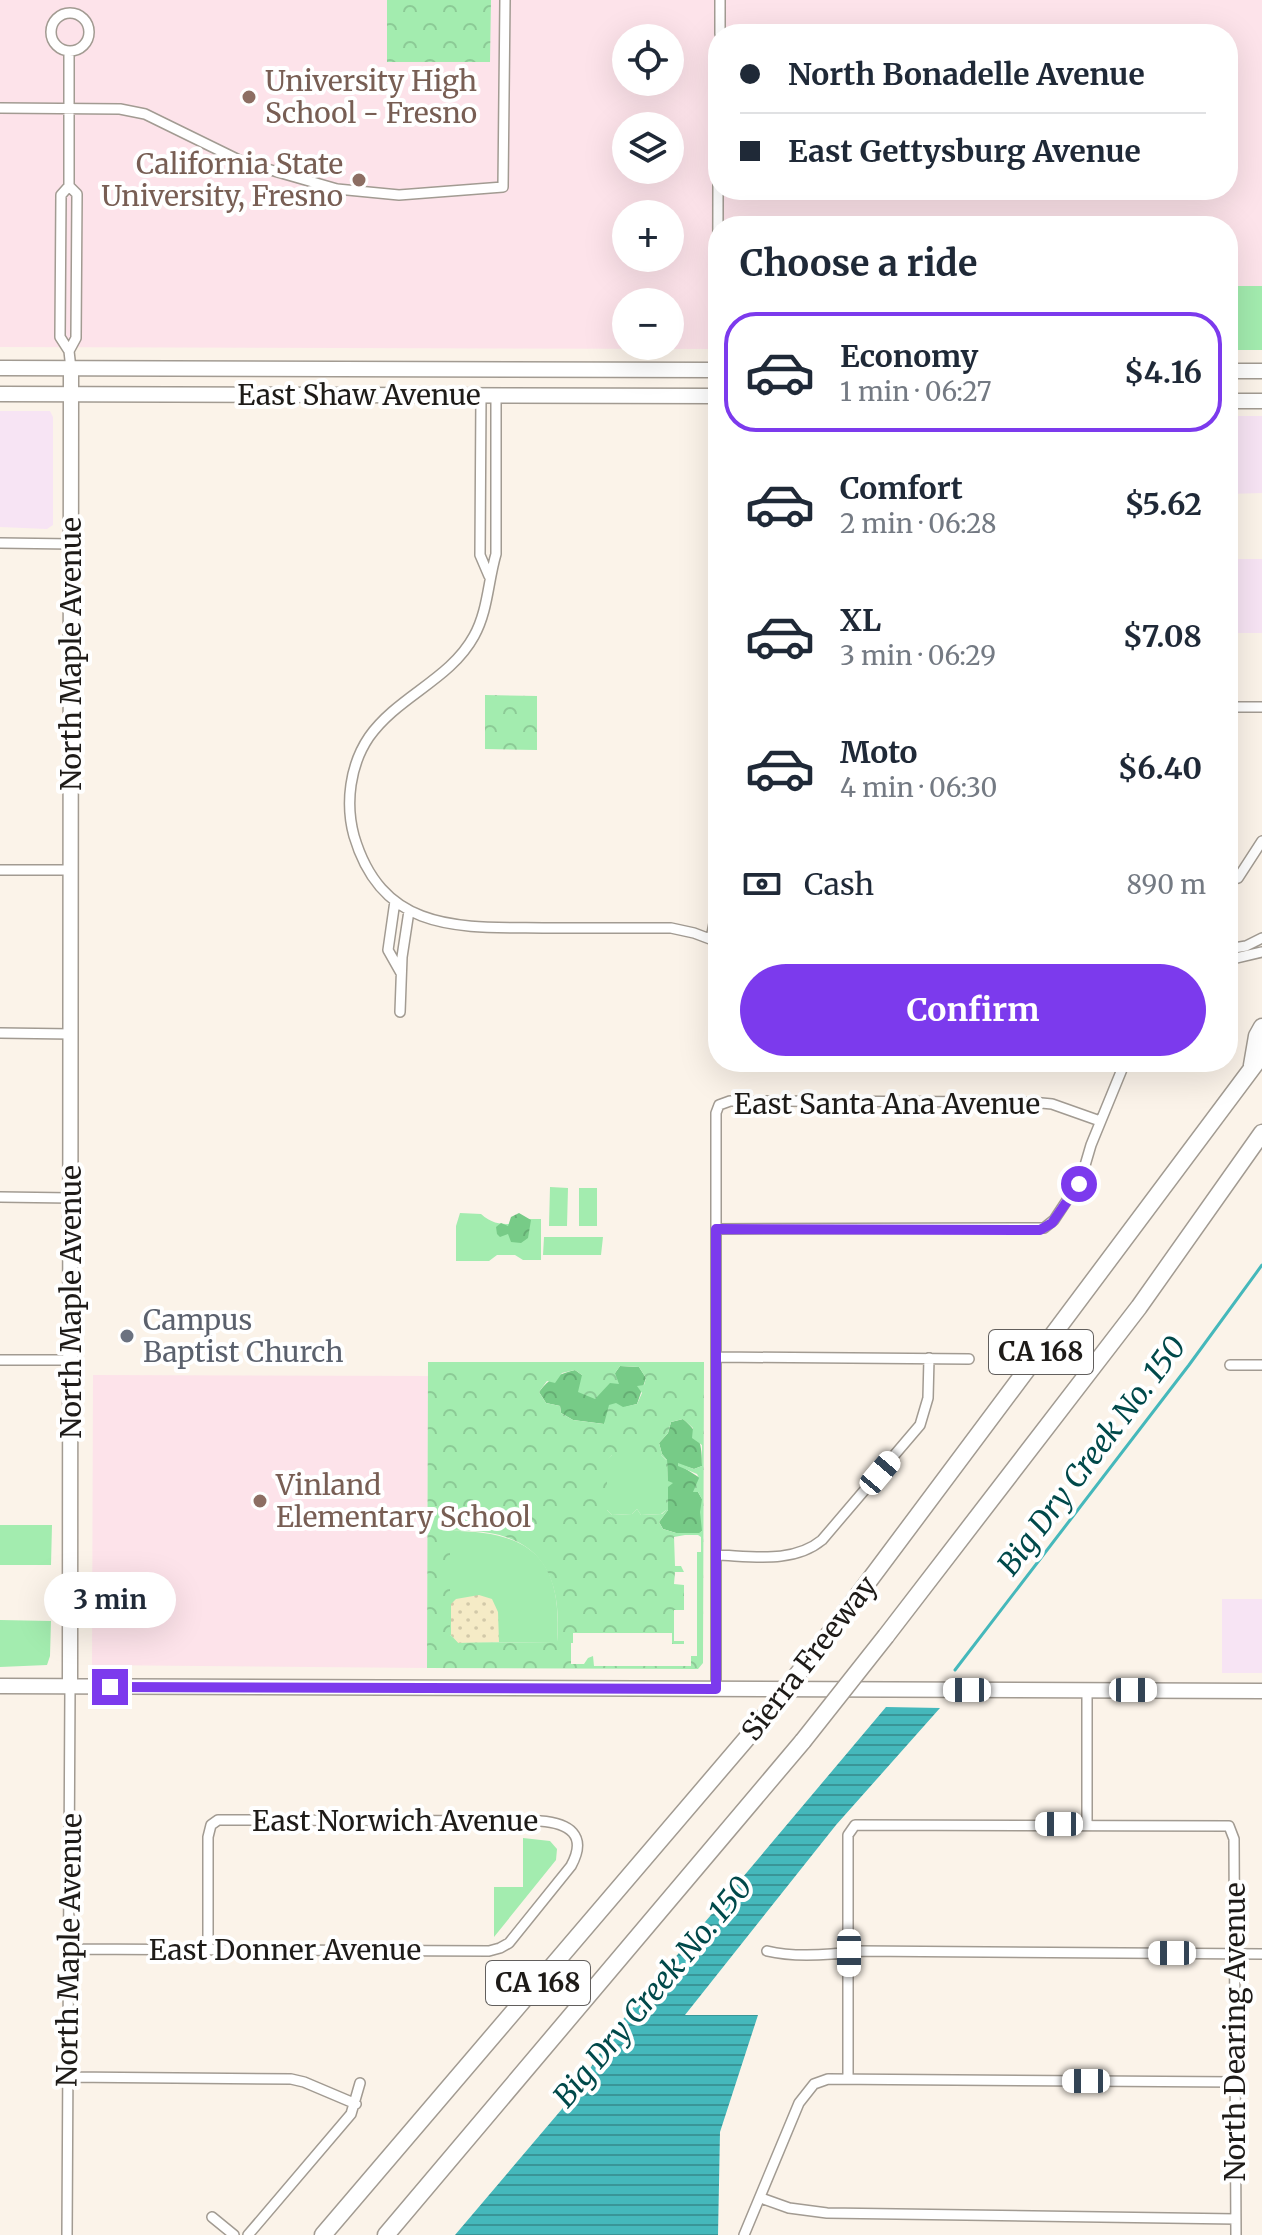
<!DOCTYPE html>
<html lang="en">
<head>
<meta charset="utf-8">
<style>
  :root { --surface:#fff; --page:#f2f2f3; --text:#1f2937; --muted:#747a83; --line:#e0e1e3; --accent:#7c3aed }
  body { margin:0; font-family:Merriweather,serif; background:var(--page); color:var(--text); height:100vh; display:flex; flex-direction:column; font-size:30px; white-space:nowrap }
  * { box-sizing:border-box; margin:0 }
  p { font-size:26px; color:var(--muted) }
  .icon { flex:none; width:44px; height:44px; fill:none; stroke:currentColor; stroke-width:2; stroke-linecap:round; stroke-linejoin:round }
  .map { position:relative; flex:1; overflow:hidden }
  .details { position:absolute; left:708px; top:216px; width:530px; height:856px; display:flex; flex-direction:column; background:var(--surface); border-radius:32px; box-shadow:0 8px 32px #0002 }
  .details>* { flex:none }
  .guide { position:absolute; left:708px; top:24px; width:530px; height:176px; border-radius:32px; box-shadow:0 8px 32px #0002; display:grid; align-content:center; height:176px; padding:0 32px; background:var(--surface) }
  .buttons { position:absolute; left:612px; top:24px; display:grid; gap:16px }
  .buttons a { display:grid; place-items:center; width:72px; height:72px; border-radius:50%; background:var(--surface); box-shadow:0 8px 32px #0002; font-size:40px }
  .end { position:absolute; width:36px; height:36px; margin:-18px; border:10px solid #7c3aed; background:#fff; box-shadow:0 0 0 4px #fff }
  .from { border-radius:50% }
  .bubble { position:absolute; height:56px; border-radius:28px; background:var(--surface); box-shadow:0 8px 32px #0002; font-size:26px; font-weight:700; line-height:56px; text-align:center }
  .car { position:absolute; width:24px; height:48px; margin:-24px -12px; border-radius:10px; box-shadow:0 0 6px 2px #0007; background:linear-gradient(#fff 24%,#345 0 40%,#fff 0 76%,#345 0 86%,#fff 0) }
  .guide b { display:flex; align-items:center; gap:28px; height:76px; font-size:30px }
  .guide b+b { border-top:2px solid var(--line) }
  .guide i { width:20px; height:20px; background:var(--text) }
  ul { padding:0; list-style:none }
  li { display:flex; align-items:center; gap:24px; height:120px; margin:0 16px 12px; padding:0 16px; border:4px solid transparent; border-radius:32px }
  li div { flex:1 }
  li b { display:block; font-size:30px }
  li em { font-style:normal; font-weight:700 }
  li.active { border-color:var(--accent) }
  li>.icon { width:72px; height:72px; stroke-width:1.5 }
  h2 { padding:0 32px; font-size:36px; line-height:96px }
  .pay { display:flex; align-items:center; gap:20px; height:88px; padding:0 32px; font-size:30px }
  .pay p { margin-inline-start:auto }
  .cta { display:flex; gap:16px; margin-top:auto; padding:16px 32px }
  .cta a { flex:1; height:92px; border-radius:48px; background:var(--accent); color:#fff; font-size:32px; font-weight:700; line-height:92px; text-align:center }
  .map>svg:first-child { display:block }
  .commercial { fill:#f7e4f4 }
  .education { fill:#fde3ea; fill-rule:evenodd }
  .grass { fill:#a3ecaf }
  .forest { fill:url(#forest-crowns) }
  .sand { fill:url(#sand-dots) }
  .park { fill:url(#park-crowns); fill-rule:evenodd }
  .water { fill:url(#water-rules) }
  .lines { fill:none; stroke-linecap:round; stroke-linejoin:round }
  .stream { stroke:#45b8bb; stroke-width:3 }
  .street-casing { stroke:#a29b92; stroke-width:12 }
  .secondary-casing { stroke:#a29b92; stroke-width:17 }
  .primary-casing { stroke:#a29b92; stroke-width:17 }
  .highway-casing { stroke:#a29b92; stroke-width:19 }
  .street { stroke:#fff; stroke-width:9 }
  .secondary { stroke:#fff; stroke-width:14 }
  .primary { stroke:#fff; stroke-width:14 }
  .highway { stroke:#fff; stroke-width:16 }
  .highway-bridge-casing { stroke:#a29b92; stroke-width:19; stroke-linecap:butt }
  .highway-bridge { stroke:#fff; stroke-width:16 }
  .route { stroke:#7c3aed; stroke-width:10 }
  .education-dot { fill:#8d6e63; stroke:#fff; stroke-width:3 }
  .worship-dot { fill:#6b7280; stroke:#fff; stroke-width:3 }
  .labels { text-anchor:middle; stroke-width:8; stroke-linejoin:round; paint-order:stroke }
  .shield { fill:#fff; stroke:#625f5d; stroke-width:2 }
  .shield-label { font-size:26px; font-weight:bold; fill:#1e1b18 }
  .education-label { font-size:28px; fill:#785e54; stroke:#fff; text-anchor:start }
  .street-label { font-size:28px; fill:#1e1b18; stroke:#fff }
  .worship-label { font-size:28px; fill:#5b616d; stroke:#fff; text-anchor:start }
  .water-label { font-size:30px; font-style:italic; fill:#00494a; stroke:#fff }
</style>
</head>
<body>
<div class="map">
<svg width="1262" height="2235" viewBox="0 0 1262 2235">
  <defs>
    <pattern id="forest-crowns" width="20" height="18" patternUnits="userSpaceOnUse" patternTransform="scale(2)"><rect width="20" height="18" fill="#77cb87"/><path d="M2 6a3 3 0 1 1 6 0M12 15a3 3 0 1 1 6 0" fill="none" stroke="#66ae74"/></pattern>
    <pattern id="sand-dots" width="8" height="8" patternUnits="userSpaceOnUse" patternTransform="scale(2)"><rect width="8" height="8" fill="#f5ebc6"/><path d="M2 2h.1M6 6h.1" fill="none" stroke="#d2c9a9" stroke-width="1.8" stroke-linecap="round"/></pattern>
    <pattern id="park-crowns" width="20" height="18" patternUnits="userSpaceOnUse" patternTransform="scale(2)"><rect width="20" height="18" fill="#a3ecaf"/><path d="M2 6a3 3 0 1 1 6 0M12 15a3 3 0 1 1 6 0" fill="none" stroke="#8cca96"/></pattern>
    <pattern id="water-rules" width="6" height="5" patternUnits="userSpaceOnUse" patternTransform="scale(2)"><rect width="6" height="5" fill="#45b8bb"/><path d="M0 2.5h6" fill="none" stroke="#399597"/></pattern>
  </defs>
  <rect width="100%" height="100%" fill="#fbf3e9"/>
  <path class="commercial" d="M 0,411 L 50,411 L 53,417 L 53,525 L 47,529 L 0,527 Z
    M 1228,416 L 1262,416 L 1262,493 L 1228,494 Z
    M 1228,559 L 1262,559 L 1262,633 L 1228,633 Z
    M 1222,1599 L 1262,1599 L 1262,1673 L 1222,1673 Z"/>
  <path class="education" d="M 0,0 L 1262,0 L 1262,350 L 1228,350 L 1228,226 L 718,226 L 718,349 L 0,347 ZM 718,34 L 1228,34 L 1228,190 L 718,190 ZM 626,38 L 670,38 L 670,82 L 626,82 ZM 626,126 L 670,126 L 670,170 L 626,170 ZM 626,214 L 670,214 L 670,258 L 626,258 ZM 626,302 L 670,302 L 670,346 L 626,346 Z
    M 93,1375 L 428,1376 L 427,1668 L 92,1665 Z"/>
  <path class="grass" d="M 1228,286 L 1262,286 L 1262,350 L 1228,350 Z
    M 550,1187 L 568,1188 L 567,1226 L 549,1226 Z
    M 579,1188 L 597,1188 L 597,1226 L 579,1226 Z
    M 460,1213 L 481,1214 C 494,1226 505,1224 522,1224 L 523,1219 L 541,1219 L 541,1260 L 523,1260 L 515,1255 L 497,1255 L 489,1261 L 456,1261 L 456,1226 Z
    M 544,1237 L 603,1237 L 601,1255 L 543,1255 Z
    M 612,1455 L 661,1455 L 666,1460 L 666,1510 L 661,1514 L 641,1515 L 637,1509 L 632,1514 L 612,1515 L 607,1510 L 607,1460 Z
    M 0,1525 L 52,1525 L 51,1565 L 0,1565 Z
    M 450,1531 C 532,1531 563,1559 557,1642 L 457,1643 L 450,1635 Z
    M 0,1620 L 51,1621 L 50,1656 L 47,1665 L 0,1667 Z
    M 523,1838 L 550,1841 L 557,1849 L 556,1860 L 494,1937 L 494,1887 L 523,1887 Z"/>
  <path class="forest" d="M 519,1213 L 531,1220 L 528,1238 L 521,1243 L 511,1242 L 508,1234 L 500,1237 L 497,1234 L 496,1227 L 501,1223 L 508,1226 L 511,1217 Z
    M 620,1366 L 639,1367 L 646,1378 L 637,1404 C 624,1407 610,1411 604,1424 L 573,1420 L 561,1413 L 560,1406 L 546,1403 L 539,1392 C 549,1378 559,1374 575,1370 L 582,1375 L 615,1373 Z
    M 683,1419 C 700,1433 702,1445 702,1466 L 694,1469 L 678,1464 L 700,1478 L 694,1492 L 698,1492 L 702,1499 L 702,1531 L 699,1534 L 676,1533 L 663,1529 L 659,1522 L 668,1510 L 667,1460 L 662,1454 L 659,1443 L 668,1433 L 671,1422 Z"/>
  <path class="sand" d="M 479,1595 L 492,1599 L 498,1612 L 499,1642 L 458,1643 L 451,1635 L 451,1604 L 456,1599 Z"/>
  <path class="park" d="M 387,0 L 491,0 L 490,62 L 387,62 Z
    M 485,695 L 537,696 L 537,750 L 485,749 Z
    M 428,1362 L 704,1362 L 703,1663 L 698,1669 L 427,1668 ZM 620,1366 L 639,1367 L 646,1378 L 644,1385 L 637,1386 L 642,1393 L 637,1404 L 623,1407 L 616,1403 L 609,1405 L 604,1424 L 573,1420 L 561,1413 L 560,1406 L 546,1403 L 539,1392 L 547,1381 L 555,1383 L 562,1373 L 575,1370 L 582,1375 L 578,1392 L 595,1399 L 610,1383 L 619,1384 L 615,1373 ZM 683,1419 L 693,1428 L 692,1438 L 702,1445 L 702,1466 L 694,1469 L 678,1463 L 678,1466 L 697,1474 L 699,1478 L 693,1492 L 698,1492 L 702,1499 L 700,1512 L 702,1531 L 699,1533 L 676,1533 L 663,1529 L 659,1522 L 668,1510 L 668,1487 L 673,1483 L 668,1481 L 667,1460 L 662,1454 L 659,1443 L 668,1433 L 671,1422 ZM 612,1455 L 632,1455 L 637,1460 L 641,1455 L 661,1455 L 666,1460 L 666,1510 L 662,1514 L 641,1515 L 637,1509 L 632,1514 L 612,1515 L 607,1510 L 607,1461 ZM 450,1531 C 530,1527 564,1563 557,1642 L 458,1643 L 450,1635 ZM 685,1535 L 698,1535 L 701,1537 L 701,1552 L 697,1552 L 697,1656 L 691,1656 L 691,1666 L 594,1666 L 593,1656 L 588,1658 L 584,1664 L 571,1664 L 571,1643 L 573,1643 L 573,1633 L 672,1633 L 672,1644 L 684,1644 L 684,1641 L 674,1641 L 674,1610 L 684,1610 L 684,1585 L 674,1584 L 675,1572 L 684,1572 L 681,1566 L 675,1566 L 674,1537 Z"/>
  <path class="water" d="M 886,1707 L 940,1708 L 836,1825 L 685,2015 L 758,2015 L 720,2132 L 718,2235 L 455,2235 L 573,2096 L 614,2030 Z"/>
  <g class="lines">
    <path class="stream" d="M 955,1670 L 1189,1365 L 1262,1265"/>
    <defs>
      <path id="street" d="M51 32a19 19 0 1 1 38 0a19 19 0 1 1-38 0Z
        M 720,34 L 720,0
        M 69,51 L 69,186 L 61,195 L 60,337 L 69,351 L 71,369
        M 0,108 L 120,109 L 145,114 L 243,162 L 337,189 L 399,195 L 503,187 L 505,0
        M 69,186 L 77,194 L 76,338 L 69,351
        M 481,395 L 480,555 L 489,576
        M 496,395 L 496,554 C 488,581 488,611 474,636 C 450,680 398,696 369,737 C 350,765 345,803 354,836 C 383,934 461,927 543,928 C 586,928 629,928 671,928 L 694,933 L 718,942
        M 0,543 L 72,544
        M 1228,707 L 1262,707
        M 0,870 L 71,870
        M 1228,880 L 1238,878 L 1262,841
        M 395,901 L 388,950 L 401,973
        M 711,939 L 717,908 L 718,183
        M 1228,949 L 1246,946 L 1262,938
        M 1228,960 L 1262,952
        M 400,1012 L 402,957 L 409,911
        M 0,1033 L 72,1034
        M 0,1197 L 71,1198
        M 716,1229 L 1044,1228 L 1054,1220 L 1081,1179 L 1091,1145 L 1125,1062
        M 716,1357 L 969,1359
        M 0,1360 L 71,1360
        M 1230,1365 L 1262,1365
        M 716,1555 C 751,1556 793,1564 822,1540 L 920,1425 L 928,1398 L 929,1358
        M 716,1689 L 716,1113 L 719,1105 L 730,1101 L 1031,1102 L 1052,1104 L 1100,1121
        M 1087,1690 L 1087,1825
        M 70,1949 L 489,1951 L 500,1948 L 509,1943 L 571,1866 C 588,1835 569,1823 540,1821 L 218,1820 L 211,1825 L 208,1837 L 208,1949
        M 767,1951 C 796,1958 830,1955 859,1951 L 1262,1954
        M 67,2077 L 291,2079 L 304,2082 L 356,2104
        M 848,2079 L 848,1835 L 855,1825 L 1229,1826 L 1234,1839 L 1236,2235
        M 761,2198 L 789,2208 L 827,2213 L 1236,2219
        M 212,2217 L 234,2235
        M 67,2235 L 70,1687
        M 248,2235 L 351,2114 L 360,2083
        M 744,2235 L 799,2103 L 814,2084 L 828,2079 L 1235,2082"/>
      <path id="secondary" d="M 0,1686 L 1262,1691
        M 70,1687 L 71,369"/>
      <path id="primary" d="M 0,368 L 718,370
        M 1228,371 L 1262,371
        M 0,394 L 718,396
        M 1228,401 L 1262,401"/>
      <path id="highway" d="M 1252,1065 L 1257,1036 L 1262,1027
        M 830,1633 L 1262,1055
        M 886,1636 L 1139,1307 L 1262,1133
        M 323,2235 L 753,1731
        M 386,2235 L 803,1741"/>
    </defs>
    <use href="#street" class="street-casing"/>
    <use href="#secondary" class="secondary-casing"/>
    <use href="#primary" class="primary-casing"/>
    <use href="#highway" class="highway-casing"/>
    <use href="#street" class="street"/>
    <use href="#secondary" class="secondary"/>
    <use href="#primary" class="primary"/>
    <use href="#highway" class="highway"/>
    <defs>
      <path id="highway-bridge" d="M 753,1731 L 830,1633
        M 803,1741 L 886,1636"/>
    </defs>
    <use href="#highway-bridge" class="highway-bridge-casing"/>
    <use href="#highway-bridge" class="highway-bridge"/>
  </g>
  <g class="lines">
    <path class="route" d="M 110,1687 L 716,1689 L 716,1229 L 1040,1230 L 1052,1223 L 1079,1184"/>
  </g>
  <g class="education-dot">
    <circle cx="249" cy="97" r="8"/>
    <circle cx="359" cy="180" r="8"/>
    <circle cx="260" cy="1501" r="8"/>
  </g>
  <circle class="worship-dot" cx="127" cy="1336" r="8"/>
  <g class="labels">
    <g class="shield">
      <rect x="989" y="1330" width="104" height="44" rx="6"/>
      <rect x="486" y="1961" width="104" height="44" rx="6"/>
    </g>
    <g class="shield-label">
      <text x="1041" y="1361">CA 168</text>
      <text x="538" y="1992">CA 168</text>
    </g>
    <g class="education-label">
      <text x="265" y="91">University High<tspan x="265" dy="32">School - Fresno</tspan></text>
      <text x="343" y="174" text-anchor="end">California State<tspan x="343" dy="32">University, Fresno</tspan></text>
      <text x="276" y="1495">Vinland<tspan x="276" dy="32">Elementary School</tspan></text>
    </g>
    <g class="street-label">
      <text x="359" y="405">East Shaw Avenue</text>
      <text transform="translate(71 654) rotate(-90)" y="10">North Maple Avenue</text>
      <text x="887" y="1114">East Santa Ana Avenue</text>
      <text transform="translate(71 1302) rotate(-90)" y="10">North Maple Avenue</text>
      <text transform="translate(809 1658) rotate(-52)" y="10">Sierra Freeway</text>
      <text x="395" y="1831">East Norwich Avenue</text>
      <text transform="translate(69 1950) rotate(-89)" y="10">North Maple Avenue</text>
      <text x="285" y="1960">East Donner Avenue</text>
      <text transform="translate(1235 2032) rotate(-90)" y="10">North Dearing Avenue</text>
    </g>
    <g class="worship-label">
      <text x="143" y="1330">Campus<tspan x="143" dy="32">Baptist Church</tspan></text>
    </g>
    <g class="water-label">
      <text transform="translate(1092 1456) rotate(-53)" y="10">Big Dry Creek No. 150</text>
      <text transform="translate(653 1992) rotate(-50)" y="10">Big Dry Creek No. 150</text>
    </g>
  </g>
</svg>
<div class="buttons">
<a><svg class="icon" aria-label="locate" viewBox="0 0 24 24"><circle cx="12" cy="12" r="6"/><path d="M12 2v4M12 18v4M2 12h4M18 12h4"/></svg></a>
<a><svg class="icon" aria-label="layers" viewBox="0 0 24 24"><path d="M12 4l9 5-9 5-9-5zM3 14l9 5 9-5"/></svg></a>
<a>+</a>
<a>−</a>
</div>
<i class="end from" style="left:1079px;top:1184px"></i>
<i class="end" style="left:110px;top:1687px"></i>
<div class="bubble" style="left:44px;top:1572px;width:132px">3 min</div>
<i class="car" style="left:880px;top:1473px;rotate:40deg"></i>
<i class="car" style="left:967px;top:1690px;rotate:270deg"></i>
<i class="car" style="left:1133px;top:1690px;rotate:90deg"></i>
<i class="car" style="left:1059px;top:1824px;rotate:270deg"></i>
<i class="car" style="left:849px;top:1953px;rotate:180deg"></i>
<i class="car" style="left:1172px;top:1953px;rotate:270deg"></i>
<i class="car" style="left:1086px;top:2081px;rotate:270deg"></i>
<div class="guide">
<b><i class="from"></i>North Bonadelle Avenue</b>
<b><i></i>East Gettysburg Avenue</b>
</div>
<section class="details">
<h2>Choose a ride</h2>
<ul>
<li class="active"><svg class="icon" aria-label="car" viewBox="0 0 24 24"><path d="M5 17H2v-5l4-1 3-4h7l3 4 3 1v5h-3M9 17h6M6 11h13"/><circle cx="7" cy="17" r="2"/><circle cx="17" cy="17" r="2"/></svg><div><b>Economy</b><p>1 min · 06:27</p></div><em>$4.16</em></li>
<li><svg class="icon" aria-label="car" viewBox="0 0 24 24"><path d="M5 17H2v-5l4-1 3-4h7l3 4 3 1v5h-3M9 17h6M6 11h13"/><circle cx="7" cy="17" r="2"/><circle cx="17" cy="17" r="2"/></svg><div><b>Comfort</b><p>2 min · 06:28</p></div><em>$5.62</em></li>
<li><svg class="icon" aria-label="car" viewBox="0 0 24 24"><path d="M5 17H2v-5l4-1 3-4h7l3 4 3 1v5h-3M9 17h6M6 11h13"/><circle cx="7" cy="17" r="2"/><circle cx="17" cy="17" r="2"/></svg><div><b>XL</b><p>3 min · 06:29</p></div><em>$7.08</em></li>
<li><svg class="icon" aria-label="car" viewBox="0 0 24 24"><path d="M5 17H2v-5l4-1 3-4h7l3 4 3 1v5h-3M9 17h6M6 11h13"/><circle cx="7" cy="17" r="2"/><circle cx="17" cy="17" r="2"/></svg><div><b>Moto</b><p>4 min · 06:30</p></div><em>$6.40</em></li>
</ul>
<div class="pay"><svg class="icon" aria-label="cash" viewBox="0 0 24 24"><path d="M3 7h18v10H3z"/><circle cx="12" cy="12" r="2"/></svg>Cash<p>890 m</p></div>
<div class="cta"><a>Confirm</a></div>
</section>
</div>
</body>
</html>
